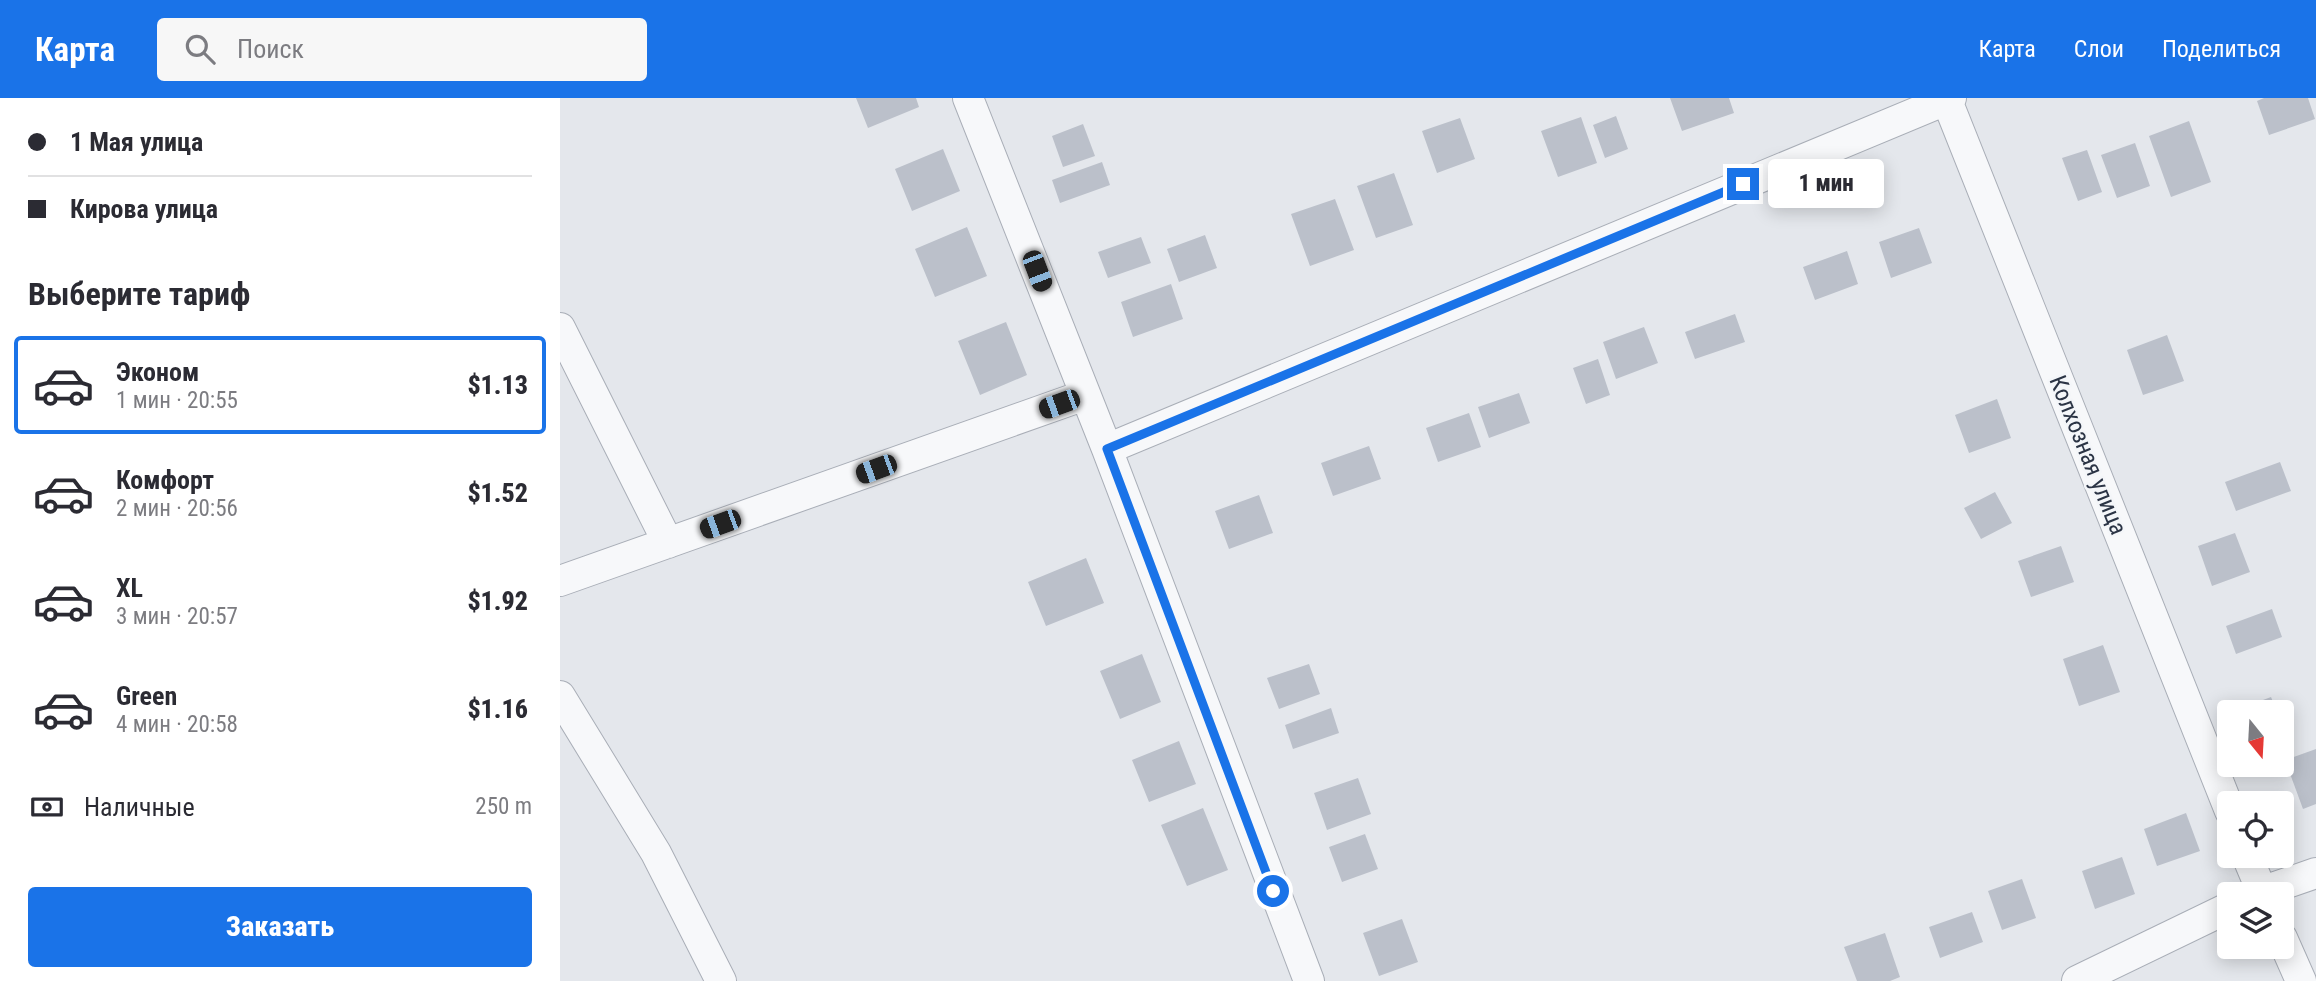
<!DOCTYPE html>
<html lang="ru">
<head>
<meta charset="utf-8">
<style>
  :root { --surface:#fff; --page:#f7f7f7; --text:#2b2b33; --muted:#7c7c81; --line:#e1e1e2; --accent:#1a73e8 }
  body { margin:0; font-family:"Roboto Condensed",sans-serif; background:var(--page); color:var(--text); height:100vh; display:flex; flex-direction:column; font-size:26px; white-space:nowrap }
  * { box-sizing:border-box; margin:0 }
  p { font-size:23px; color:var(--muted) }
  .icon { flex:none; width:38px; height:38px; fill:none; stroke:currentColor; stroke-width:2; stroke-linecap:round; stroke-linejoin:round }
  .map { position:relative; flex:1; overflow:hidden }
  .panel { display:flex; flex-direction:column; background:var(--surface); width:560px }
  .panel>* { flex:none }
  .top-card { display:grid; align-content:center; height:154px; padding:0 28px; background:var(--surface) }
  .needle { width:46px; rotate:162deg }
  .tools { position:absolute; left:1657px; top:602px; display:grid; gap:14px }
  .tools a { display:grid; place-items:center; width:77px; height:77px; border-radius:7px; background:var(--surface); box-shadow:0 4px 18px #0003; font-size:35px }
  .end { position:absolute; width:32px; height:32px; margin:-16px; border:9px solid #1a73e8; background:#fff; box-shadow:0 0 0 4px #fff }
  .from { border-radius:50% }
  .bubble { position:absolute; height:49px; border-radius:7px; background:var(--surface); box-shadow:0 4px 18px #0003; font-size:23px; font-weight:800; line-height:49px; text-align:center }
  .car { position:absolute; width:21px; height:42px; margin:-21px -10px; border-radius:9px; box-shadow:0 0 5px 2px #0007; background:linear-gradient(#222 24%,#8ab4d8 0 40%,#222 0 76%,#8ab4d8 0 86%,#222 0) }
  .top-card b { display:flex; align-items:center; gap:24px; height:66px; font-size:26px }
  .top-card b+b { border-top:2px solid var(--line) }
  .top-card i { width:18px; height:18px; background:var(--text) }
  ul { padding:0; list-style:none }
  li { display:flex; align-items:center; gap:21px; height:98px; margin:0 14px 10px; padding:0 14px; border:4px solid transparent; border-radius:7px }
  li div { flex:1 }
  li b { display:block; font-size:26px }
  li em { font-style:normal; font-weight:800 }
  li.active { border-color:var(--accent) }
  li>.icon { width:63px; height:63px; stroke-width:1.5 }
  h2 { padding:0 28px; font-size:32px; line-height:84px }
  .pay { display:flex; align-items:center; gap:18px; height:77px; padding:0 28px; font-size:26px }
  .pay p { margin-inline-start:auto }
  .cta { display:flex; gap:14px; margin-top:auto; padding:14px 28px }
  .cta a { flex:1; height:80px; border-radius:7px; background:var(--accent); color:#fff; font-size:28px; font-weight:800; line-height:80px; text-align:center }
  header { display:flex; align-items:center; gap:42px; box-sizing:border-box; height:98px; padding:0 35px; background:var(--accent); color:#fff }
  header strong { font-size:33px }
  nav { display:flex; gap:38px; margin-inline-start:auto; font-size:24px }
  .search { width:490px; height:63px; background:var(--page); display:flex; align-items:center; gap:18px; box-sizing:border-box; padding:0 24px; border-radius:7px; color:var(--muted); font-size:26px }
  main { display:flex; flex:1; min-height:0 }
  .map>svg:first-child { display:block }
  .building { fill:#bbc0ca }
  .lines { fill:none; stroke-linecap:round; stroke-linejoin:round }
  .minor-casing { stroke:#a9aeb7; stroke-width:32 }
  .minor { stroke:#f7f8fa; stroke-width:30 }
  .route { stroke:#1a73e8; stroke-width:9 }
  .labels { text-anchor:middle; stroke-width:5; stroke-linejoin:round; paint-order:stroke }
  .street-label { font-size:24px; fill:#2b3445; stroke:#f4f6f9 }
</style>
</head>
<body>
<header>
<strong>Карта</strong>
<div class="search"><svg class="icon" aria-label="search" viewBox="0 0 24 24"><circle cx="10" cy="10" r="6"/><path d="M15 15l6 6"/></svg>Поиск</div>
<nav><a>Карта</a><a>Слои</a><a>Поделиться</a></nav>
</header>
<main>
<section class="panel">
<div class="top-card">
<b><i class="from"></i>1 Мая улица</b>
<b><i></i>Кирова улица</b>
</div>
<h2>Выберите тариф</h2>
<ul>
<li class="active"><svg class="icon" aria-label="car" viewBox="0 0 24 24"><path d="M5 17H2v-5l4-1 3-4h7l3 4 3 1v5h-3M9 17h6M6 11h13"/><circle cx="7" cy="17" r="2"/><circle cx="17" cy="17" r="2"/></svg><div><b>Эконом</b><p>1 мин · 20:55</p></div><em>$1.13</em></li>
<li><svg class="icon" aria-label="car" viewBox="0 0 24 24"><path d="M5 17H2v-5l4-1 3-4h7l3 4 3 1v5h-3M9 17h6M6 11h13"/><circle cx="7" cy="17" r="2"/><circle cx="17" cy="17" r="2"/></svg><div><b>Комфорт</b><p>2 мин · 20:56</p></div><em>$1.52</em></li>
<li><svg class="icon" aria-label="car" viewBox="0 0 24 24"><path d="M5 17H2v-5l4-1 3-4h7l3 4 3 1v5h-3M9 17h6M6 11h13"/><circle cx="7" cy="17" r="2"/><circle cx="17" cy="17" r="2"/></svg><div><b>XL</b><p>3 мин · 20:57</p></div><em>$1.92</em></li>
<li><svg class="icon" aria-label="car" viewBox="0 0 24 24"><path d="M5 17H2v-5l4-1 3-4h7l3 4 3 1v5h-3M9 17h6M6 11h13"/><circle cx="7" cy="17" r="2"/><circle cx="17" cy="17" r="2"/></svg><div><b>Green</b><p>4 мин · 20:58</p></div><em>$1.16</em></li>
</ul>
<div class="pay"><svg class="icon" aria-label="cash" viewBox="0 0 24 24"><path d="M3 7h18v10H3z"/><circle cx="12" cy="12" r="2"/></svg>Наличные<p>250 m</p></div>
<div class="cta"><a>Заказать</a></div>
</section>
<div class="map">
<svg width="1756" height="883" viewBox="0 0 1756 883">
  <rect width="100%" height="100%" fill="#e4e7ec"/>
  <path class="building" d="M 296,0 L 356,0 L 359,9 L 308,30 Z
    M 1110,0 L 1169,0 L 1174,15 L 1122,33 Z
    M 1704,0 L 1748,0 L 1755,21 L 1709,37 L 1697,3 Z
    M 1056,18 L 1068,51 L 1045,60 L 1033,27 Z
    M 1021,19 L 1037,65 L 998,79 L 981,33 Z
    M 900,20 L 915,61 L 877,75 L 862,33 Z
    M 1629,23 L 1651,84 L 1611,99 L 1589,38 Z
    M 523,26 L 535,58 L 503,69 L 492,38 Z
    M 1575,45 L 1590,88 L 1557,100 L 1541,57 Z
    M 383,51 L 400,93 L 352,113 L 335,71 Z
    M 1527,52 L 1542,94 L 1518,103 L 1502,60 Z
    M 542,64 L 550,87 L 500,105 L 492,82 Z
    M 834,75 L 853,127 L 816,140 L 797,88 Z
    M 775,101 L 794,152 L 750,168 L 731,116 Z
    M 407,129 L 427,178 L 375,199 L 355,151 Z
    M 1359,130 L 1372,165 L 1331,180 L 1319,144 Z
    M 645,137 L 657,170 L 619,184 L 607,151 Z
    M 581,139 L 591,165 L 548,180 L 538,154 Z
    M 1287,153 L 1298,186 L 1255,202 L 1243,169 Z
    M 611,186 L 623,221 L 573,239 L 561,204 Z
    M 1175,216 L 1185,244 L 1135,261 L 1125,234 Z
    M 446,224 L 467,277 L 420,297 L 398,243 Z
    M 1084,229 L 1098,265 L 1056,281 L 1043,244 Z
    M 1607,237 L 1624,283 L 1583,297 L 1567,252 Z
    M 1038,261 L 1050,297 L 1026,306 L 1013,270 Z
    M 959,295 L 970,325 L 929,340 L 918,309 Z
    M 1437,301 L 1451,340 L 1409,355 L 1395,317 Z
    M 909,315 L 921,349 L 878,364 L 866,330 Z
    M 809,348 L 821,381 L 773,398 L 761,365 Z
    M 1720,364 L 1731,393 L 1676,413 L 1665,384 Z
    M 1435,394 L 1452,425 L 1421,441 L 1404,410 Z
    M 699,397 L 713,435 L 669,451 L 655,413 Z
    M 1675,435 L 1690,474 L 1652,488 L 1638,448 Z
    M 1501,448 L 1514,484 L 1471,499 L 1458,463 Z
    M 526,460 L 544,505 L 486,528 L 468,484 Z
    M 1712,511 L 1722,539 L 1676,556 L 1666,528 Z
    M 1543,547 L 1560,594 L 1519,608 L 1503,561 Z
    M 582,556 L 601,604 L 560,621 L 540,573 Z
    M 749,566 L 760,596 L 719,611 L 707,580 Z
    M 1711,599 L 1717,614 L 1689,614 L 1687,608 Z
    M 771,610 L 779,635 L 733,651 L 725,627 Z
    M 619,643 L 636,686 L 589,704 L 572,662 Z
    M 1756,651 L 1756,706 L 1743,711 L 1725,662 Z
    M 798,680 L 811,716 L 767,732 L 754,695 Z
    M 643,710 L 668,772 L 627,788 L 601,727 Z
    M 1626,715 L 1640,753 L 1597,768 L 1584,731 Z
    M 805,736 L 818,771 L 782,784 L 769,749 Z
    M 1562,759 L 1575,796 L 1535,811 L 1522,773 Z
    M 1462,781 L 1476,820 L 1442,832 L 1428,793 Z
    M 1412,814 L 1423,844 L 1380,860 L 1369,829 Z
    M 842,821 L 858,864 L 819,878 L 803,835 Z
    M 1325,835 L 1340,879 L 1330,883 L 1297,883 L 1284,849 Z"/>
  <g class="lines">
    <defs>
      <path id="minor" d="M 408,0 L 547,351 L 749,883
        M 1386,0 L 1670,713
        M 0,230 L 108,445
        M 547,351 L 1391,0
        M 0,483 L 525,297
        M 0,598 L 96,755 L 161,883
        M 1687,758 L 1703,796
        M 1695,796 L 1756,775
        M 1722,840 L 1741,883
        M 1517,883 L 1670,809"/>
    </defs>
    <use href="#minor" class="minor-casing"/>
    <use href="#minor" class="minor"/>
  </g>
  <g class="lines">
    <path class="route" d="M 713,793 L 547,351 L 1183,86"/>
  </g>
  <g class="labels">
    <g class="street-label">
      <text transform="translate(1528 357) rotate(68)" y="8">Колхозная улица</text>
    </g>
  </g>
</svg>
<div class="tools">
<a><svg class="needle" viewBox="-14 -14 28 28"><path d="M0-13l5 13h-10z" fill="#e53935"/><path d="M0 13l5-13h-10z" fill="#7c7c81"/></svg></a>
<a><svg class="icon" aria-label="locate" viewBox="0 0 24 24"><circle cx="12" cy="12" r="6"/><path d="M12 2v4M12 18v4M2 12h4M18 12h4"/></svg></a>
<a><svg class="icon" aria-label="layers" viewBox="0 0 24 24"><path d="M12 4l9 5-9 5-9-5zM3 14l9 5 9-5"/></svg></a>
</div>
<i class="end from" style="left:713px;top:793px"></i>
<i class="end" style="left:1183px;top:86px"></i>
<div class="bubble" style="left:1208px;top:61px;width:116px">1 мин</div>
<i class="car" style="left:477px;top:173px;rotate:159deg"></i>
<i class="car" style="left:499px;top:306px;rotate:250deg"></i>
<i class="car" style="left:316px;top:371px;rotate:250deg"></i>
<i class="car" style="left:160px;top:426px;rotate:250deg"></i>
</div>
</main>
</body>
</html>
